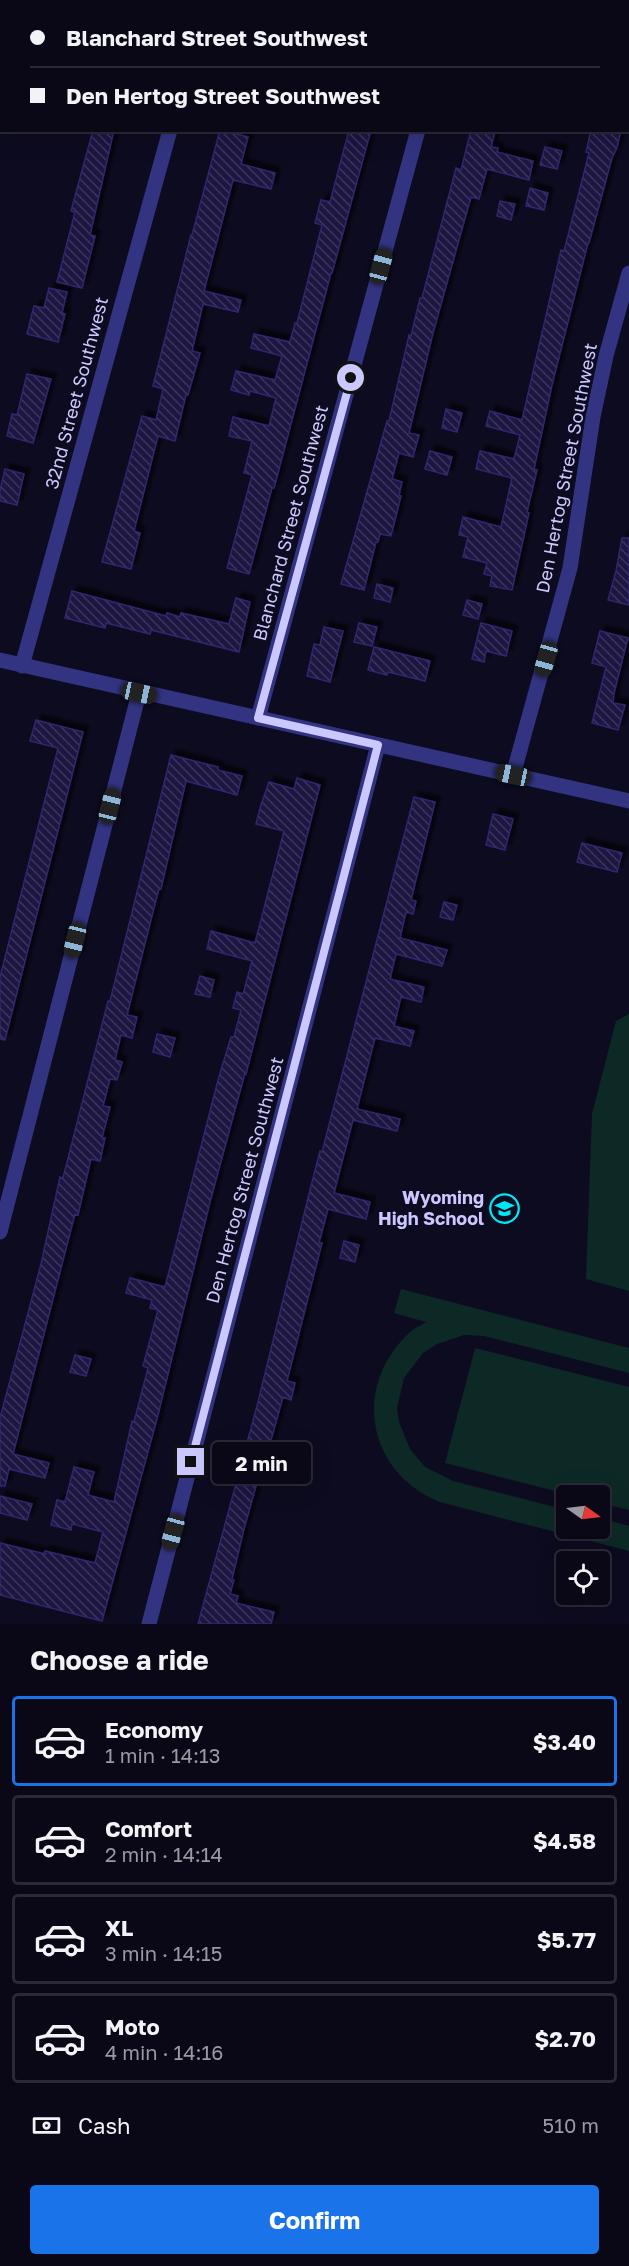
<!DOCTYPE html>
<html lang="en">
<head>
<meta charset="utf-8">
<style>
  :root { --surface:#0a0817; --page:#181624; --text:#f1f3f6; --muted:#999aa1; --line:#2a2936; --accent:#1a73e8 }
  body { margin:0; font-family:"Golos Text",sans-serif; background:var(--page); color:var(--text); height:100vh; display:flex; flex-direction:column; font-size:22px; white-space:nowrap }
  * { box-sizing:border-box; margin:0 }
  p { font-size:20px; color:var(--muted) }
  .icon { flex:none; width:33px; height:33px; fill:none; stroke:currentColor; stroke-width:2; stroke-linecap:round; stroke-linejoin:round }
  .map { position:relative; height:1624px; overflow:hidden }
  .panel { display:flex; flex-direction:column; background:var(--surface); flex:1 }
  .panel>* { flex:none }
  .hud { position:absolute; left:0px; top:0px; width:630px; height:132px; box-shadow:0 6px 24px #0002,0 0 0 2px var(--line); display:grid; align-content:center; height:132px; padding:0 30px; background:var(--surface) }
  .needle { width:39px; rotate:104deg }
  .tools { position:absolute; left:556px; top:1485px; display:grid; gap:12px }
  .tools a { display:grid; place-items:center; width:54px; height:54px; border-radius:6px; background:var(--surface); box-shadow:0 6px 24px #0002,0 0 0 2px var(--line); font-size:30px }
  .end { position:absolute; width:27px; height:27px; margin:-14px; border:8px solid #cbc8ff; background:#111; box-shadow:0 0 0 3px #111 }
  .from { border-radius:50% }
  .bubble { position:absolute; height:42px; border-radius:6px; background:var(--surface); box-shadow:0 6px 24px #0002,0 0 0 2px var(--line); font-size:20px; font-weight:700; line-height:42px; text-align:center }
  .car { position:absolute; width:18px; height:36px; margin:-18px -9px; border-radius:8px; box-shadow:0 0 4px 2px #0007; background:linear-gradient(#222 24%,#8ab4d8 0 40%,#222 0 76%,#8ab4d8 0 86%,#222 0) }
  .hud b { display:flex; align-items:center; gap:21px; height:57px; font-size:22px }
  .hud b+b { border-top:2px solid var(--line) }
  .hud i { width:15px; height:15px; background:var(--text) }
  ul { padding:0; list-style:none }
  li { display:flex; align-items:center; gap:18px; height:90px; margin:0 12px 9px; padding:0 18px; border:3px solid var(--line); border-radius:6px }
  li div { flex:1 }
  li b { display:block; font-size:22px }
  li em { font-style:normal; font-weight:700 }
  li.selected { border-color:var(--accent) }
  li>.icon { width:54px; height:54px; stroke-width:1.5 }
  h2 { padding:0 30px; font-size:27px; line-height:72px }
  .pay { display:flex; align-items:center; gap:15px; height:66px; padding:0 30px; font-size:22px }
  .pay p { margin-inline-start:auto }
  .cta { display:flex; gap:12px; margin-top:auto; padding:12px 30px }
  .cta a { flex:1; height:69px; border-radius:6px; background:var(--accent); color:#fff; font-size:24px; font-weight:700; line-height:69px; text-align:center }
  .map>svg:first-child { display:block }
  .green { fill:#0d2926 }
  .building { fill:url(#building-back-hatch); stroke:#30266e; stroke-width:1.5; filter:url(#shadow) }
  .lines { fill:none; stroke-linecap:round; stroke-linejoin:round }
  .minor { stroke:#323481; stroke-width:15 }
  .tertiary { stroke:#323481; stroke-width:15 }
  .route { stroke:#cbc8ff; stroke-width:8 }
  .labels { text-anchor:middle; stroke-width:4.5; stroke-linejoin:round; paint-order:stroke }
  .street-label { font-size:18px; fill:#cbc8ff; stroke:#0d0b1f }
  .poi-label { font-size:18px; font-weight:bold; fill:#cbc8ff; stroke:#0d0b1f; text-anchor:end }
</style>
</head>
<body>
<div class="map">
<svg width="629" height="1624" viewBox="0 0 629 1624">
  <defs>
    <pattern id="building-back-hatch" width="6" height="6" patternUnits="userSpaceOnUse" patternTransform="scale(1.5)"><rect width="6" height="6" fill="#1c1541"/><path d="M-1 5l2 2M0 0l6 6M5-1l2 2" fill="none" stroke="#3c365e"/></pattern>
    <filter id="shadow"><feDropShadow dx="5.5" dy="-5.5" stdDeviation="1.5" flood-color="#0009"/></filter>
  </defs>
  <rect width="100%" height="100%" fill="#0d0b1f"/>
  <path class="green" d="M 629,1014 L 629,1291 L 586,1279 L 592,1114 L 616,1021 Z
    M 401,1289 L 629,1348 L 629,1373 L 484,1336 L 464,1335 L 437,1344 L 423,1353 L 404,1378 L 397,1408 L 399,1422 L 410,1449 L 425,1467 L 453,1481 L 567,1510 L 567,1528 L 600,1528 L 600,1518 L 629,1526 L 629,1551 L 440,1502 C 368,1473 352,1389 407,1335 C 412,1329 420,1326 426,1322 L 394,1313 Z
    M 475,1348 L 629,1387 L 629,1510 L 600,1503 L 600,1496 L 571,1495 L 445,1463 Z"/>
  <path class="building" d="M 93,130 L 114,130 L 90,235 L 95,236 L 82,288 L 57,282 L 75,212 L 71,211 Z
    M 220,130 L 248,137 L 241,164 L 275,173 L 271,189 L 233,180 L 204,291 L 241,300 L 238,312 L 203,304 L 192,351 L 200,353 L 188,395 L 186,395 L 175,441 L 158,436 L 134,531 L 140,533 L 131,569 L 102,562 L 142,416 L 156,420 L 163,389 L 153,386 L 191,235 L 192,235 Z
    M 349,130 L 371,130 L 332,273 L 331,273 L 274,488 L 272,488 L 249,574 L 227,568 L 252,475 L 244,473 L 252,441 L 229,436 L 233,417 L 269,426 L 276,398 L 250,391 L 249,395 L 231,390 L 236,371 L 275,380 L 282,356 L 251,348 L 254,334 L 290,342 L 295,323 L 297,323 L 322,225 L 315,223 L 321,200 L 330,202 Z
    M 471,130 L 495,132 L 491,147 L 498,148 L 497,152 L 533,161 L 529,180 L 487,169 L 479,199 L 471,197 L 433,333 L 409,433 L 419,435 L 413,457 L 399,453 L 392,479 L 402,482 L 399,495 L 401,496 L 391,536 L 380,534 L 378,542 L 376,542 L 364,590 L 341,584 L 387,421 L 389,421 L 409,335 L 411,336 L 420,298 L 422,298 L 456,168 L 461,170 Z
    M 591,130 L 621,130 L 617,148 L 612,158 L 589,243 L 588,243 L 552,385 L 534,469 L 537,470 L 527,512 L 529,513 L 512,590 L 490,586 L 492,576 L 484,574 L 487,563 L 463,557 L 468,537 L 459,535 L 463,517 L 501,527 L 512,478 L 476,469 L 480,451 L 514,459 L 520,435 L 486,426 L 490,411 L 522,420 L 561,250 L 564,251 L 589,153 L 586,152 Z
    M 545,147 L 562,151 L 557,169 L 540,165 Z
    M 530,188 L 548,193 L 544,210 L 526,206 Z
    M 500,201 L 515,204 L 511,220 L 497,216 Z
    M 49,288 L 67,292 L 62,313 L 65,314 L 58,342 L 27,334 L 34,306 L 44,308 Z
    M 27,374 L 51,379 L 33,443 L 7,436 L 12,414 L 17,415 Z
    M 446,409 L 462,413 L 457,432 L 442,428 Z
    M 430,451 L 452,457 L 447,475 L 425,469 Z
    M 5,469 L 24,474 L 17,505 L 0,501 L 0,490 Z
    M 622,538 L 629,538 L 629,605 L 608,600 L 616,571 Z
    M 377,584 L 393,588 L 390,602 L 374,598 Z
    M 72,591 L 166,616 L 167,613 L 180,617 L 181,613 L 229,624 L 236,598 L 250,602 L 239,652 L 151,630 L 150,634 L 106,623 L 105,628 L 65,618 Z
    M 467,600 L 482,604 L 478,619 L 463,615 Z
    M 359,623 L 377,627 L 372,646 L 354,642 Z
    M 481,623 L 512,631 L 506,656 L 486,651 L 484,662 L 472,659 Z
    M 324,627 L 343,631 L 330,682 L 307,676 L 314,644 L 320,645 Z
    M 600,631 L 628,638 L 614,693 L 613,703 L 625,705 L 618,730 L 592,723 L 606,667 L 592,663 Z
    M 374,647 L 430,661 L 425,681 L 388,672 L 387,675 L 368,670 Z
    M 36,720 L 83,732 L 5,1040 L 0,1039 L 0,977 L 58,748 L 30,741 Z
    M 171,755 L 218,767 L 218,770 L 242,776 L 237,795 L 186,781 L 161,889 L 159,888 L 127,1015 L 137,1017 L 132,1038 L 121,1035 L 115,1060 L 122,1062 L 117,1080 L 110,1079 L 103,1106 L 110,1107 L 102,1138 L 105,1138 L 100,1161 L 91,1159 L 78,1215 L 75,1214 L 13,1454 L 49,1463 L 45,1478 L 9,1469 L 5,1486 L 0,1486 L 0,1418 L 41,1264 L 60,1177 L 63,1178 L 108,1001 L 110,1001 Z
    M 297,778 L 320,785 L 246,1074 L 245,1073 L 210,1202 L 158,1415 L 102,1621 L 0,1595 L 0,1543 L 45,1554 L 45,1551 L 95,1563 L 103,1532 L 72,1524 L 71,1530 L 51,1525 L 57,1500 L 65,1502 L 74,1467 L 94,1472 L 88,1495 L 114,1502 L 132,1421 L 134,1422 L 148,1368 L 143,1366 L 158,1310 L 150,1308 L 152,1300 L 126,1293 L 130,1278 L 165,1287 L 218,1080 L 231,1037 L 234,1037 L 241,1010 L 233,1008 L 237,992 L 243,994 L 252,961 L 207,949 L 211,931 L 255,943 L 284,831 L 256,824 L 260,808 L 269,782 L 294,789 Z
    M 414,797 L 435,802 L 411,900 L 416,901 L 413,914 L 406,912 L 400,938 L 447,950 L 442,966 L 396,954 L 390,979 L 424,987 L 421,1002 L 401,997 L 394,1026 L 414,1031 L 410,1046 L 375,1038 L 357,1109 L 400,1119 L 397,1131 L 353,1120 L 334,1193 L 370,1202 L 366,1219 L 328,1209 L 319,1243 L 322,1243 L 287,1381 L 295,1383 L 291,1400 L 283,1397 L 260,1480 L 258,1479 L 244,1529 L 232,1579 L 234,1580 L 230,1594 L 238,1596 L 236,1603 L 274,1612 L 271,1624 L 198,1624 L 257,1406 L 309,1194 L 320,1151 L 322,1152 Z
    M 493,814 L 513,819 L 505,850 L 486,845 Z
    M 582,843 L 622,853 L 617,872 L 577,862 Z
    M 444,902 L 457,905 L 453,920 L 440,917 Z
    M 200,976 L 214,980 L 210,997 L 195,994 Z
    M 157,1034 L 175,1038 L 170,1057 L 153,1052 Z
    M 344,1241 L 359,1245 L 355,1262 L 340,1258 Z
    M 75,1355 L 91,1359 L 86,1376 L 70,1372 Z
    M 0,1496 L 32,1504 L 27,1520 L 0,1513 Z"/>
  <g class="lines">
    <path class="minor" d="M 205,2 L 206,0
      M 453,2 L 453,0
      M 22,666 L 170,130
      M 258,718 L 418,130
      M 513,775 L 570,568 L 593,417 L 606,356 L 629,273
      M 0,1232 L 139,693
      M 149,1624 L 378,745"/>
    <path class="tertiary" d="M 0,660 L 629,801"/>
  </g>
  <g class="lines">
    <path class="route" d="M 191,1462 L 378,745 L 258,718 L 351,378"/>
  </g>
  <defs>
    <symbol id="school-ring" viewBox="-11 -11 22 22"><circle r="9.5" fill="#0d0b1f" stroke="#00e9f3" stroke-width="1.5"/><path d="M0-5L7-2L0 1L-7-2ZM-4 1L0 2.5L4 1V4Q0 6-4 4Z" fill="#00e9f3"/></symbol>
  </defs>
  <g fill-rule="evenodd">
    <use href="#school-ring" x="488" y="1192" width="33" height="33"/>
  </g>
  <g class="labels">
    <g class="street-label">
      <text transform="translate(77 393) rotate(-75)" y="6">32nd Street Southwest</text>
      <text transform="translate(567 468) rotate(-79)" y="6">Den Hertog Street Southwest</text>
      <text transform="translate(291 523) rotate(-75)" y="6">Blanchard Street Southwest</text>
      <text transform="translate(245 1180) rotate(-75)" y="6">Den Hertog Street Southwest</text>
    </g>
    <g class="poi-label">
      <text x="484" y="1204">Wyoming<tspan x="484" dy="21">High School</tspan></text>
    </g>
  </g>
</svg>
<div class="tools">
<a><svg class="needle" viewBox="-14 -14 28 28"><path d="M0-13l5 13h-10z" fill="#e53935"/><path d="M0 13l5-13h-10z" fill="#999aa1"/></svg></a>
<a><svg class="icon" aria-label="locate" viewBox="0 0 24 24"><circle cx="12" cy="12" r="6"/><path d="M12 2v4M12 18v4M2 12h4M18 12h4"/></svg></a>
</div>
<i class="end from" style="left:351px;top:378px"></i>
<i class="end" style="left:191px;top:1462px"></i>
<div class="bubble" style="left:212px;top:1442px;width:99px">2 min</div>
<i class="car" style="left:381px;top:266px;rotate:15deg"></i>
<i class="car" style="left:546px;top:659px;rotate:196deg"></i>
<i class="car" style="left:139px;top:693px;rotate:102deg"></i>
<i class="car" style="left:513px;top:775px;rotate:282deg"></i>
<i class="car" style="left:110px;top:806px;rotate:14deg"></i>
<i class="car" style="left:75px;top:940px;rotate:194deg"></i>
<i class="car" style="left:173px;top:1532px;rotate:195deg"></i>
<div class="hud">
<b><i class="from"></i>Blanchard Street Southwest</b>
<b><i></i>Den Hertog Street Southwest</b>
</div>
</div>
<section class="panel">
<h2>Choose a ride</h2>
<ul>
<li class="selected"><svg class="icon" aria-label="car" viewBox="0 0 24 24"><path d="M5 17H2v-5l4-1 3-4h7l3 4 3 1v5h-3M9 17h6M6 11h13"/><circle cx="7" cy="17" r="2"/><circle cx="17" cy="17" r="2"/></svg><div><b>Economy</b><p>1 min · 14:13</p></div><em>$3.40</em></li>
<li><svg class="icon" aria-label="car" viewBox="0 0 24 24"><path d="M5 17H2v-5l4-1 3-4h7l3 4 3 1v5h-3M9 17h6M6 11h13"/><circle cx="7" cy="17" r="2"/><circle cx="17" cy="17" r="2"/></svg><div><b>Comfort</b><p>2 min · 14:14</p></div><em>$4.58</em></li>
<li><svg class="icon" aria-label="car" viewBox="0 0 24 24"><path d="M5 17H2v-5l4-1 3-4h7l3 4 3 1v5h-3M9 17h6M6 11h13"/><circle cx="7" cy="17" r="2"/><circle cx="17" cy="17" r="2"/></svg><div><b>XL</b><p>3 min · 14:15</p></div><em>$5.77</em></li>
<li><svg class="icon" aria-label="car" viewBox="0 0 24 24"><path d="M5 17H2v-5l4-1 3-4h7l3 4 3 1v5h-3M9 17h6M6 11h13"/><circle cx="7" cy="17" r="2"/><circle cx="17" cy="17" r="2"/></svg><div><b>Moto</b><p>4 min · 14:16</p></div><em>$2.70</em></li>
</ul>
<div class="pay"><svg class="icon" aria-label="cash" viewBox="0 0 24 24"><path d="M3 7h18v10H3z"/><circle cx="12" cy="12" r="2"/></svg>Cash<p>510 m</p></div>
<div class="cta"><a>Confirm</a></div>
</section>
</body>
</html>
